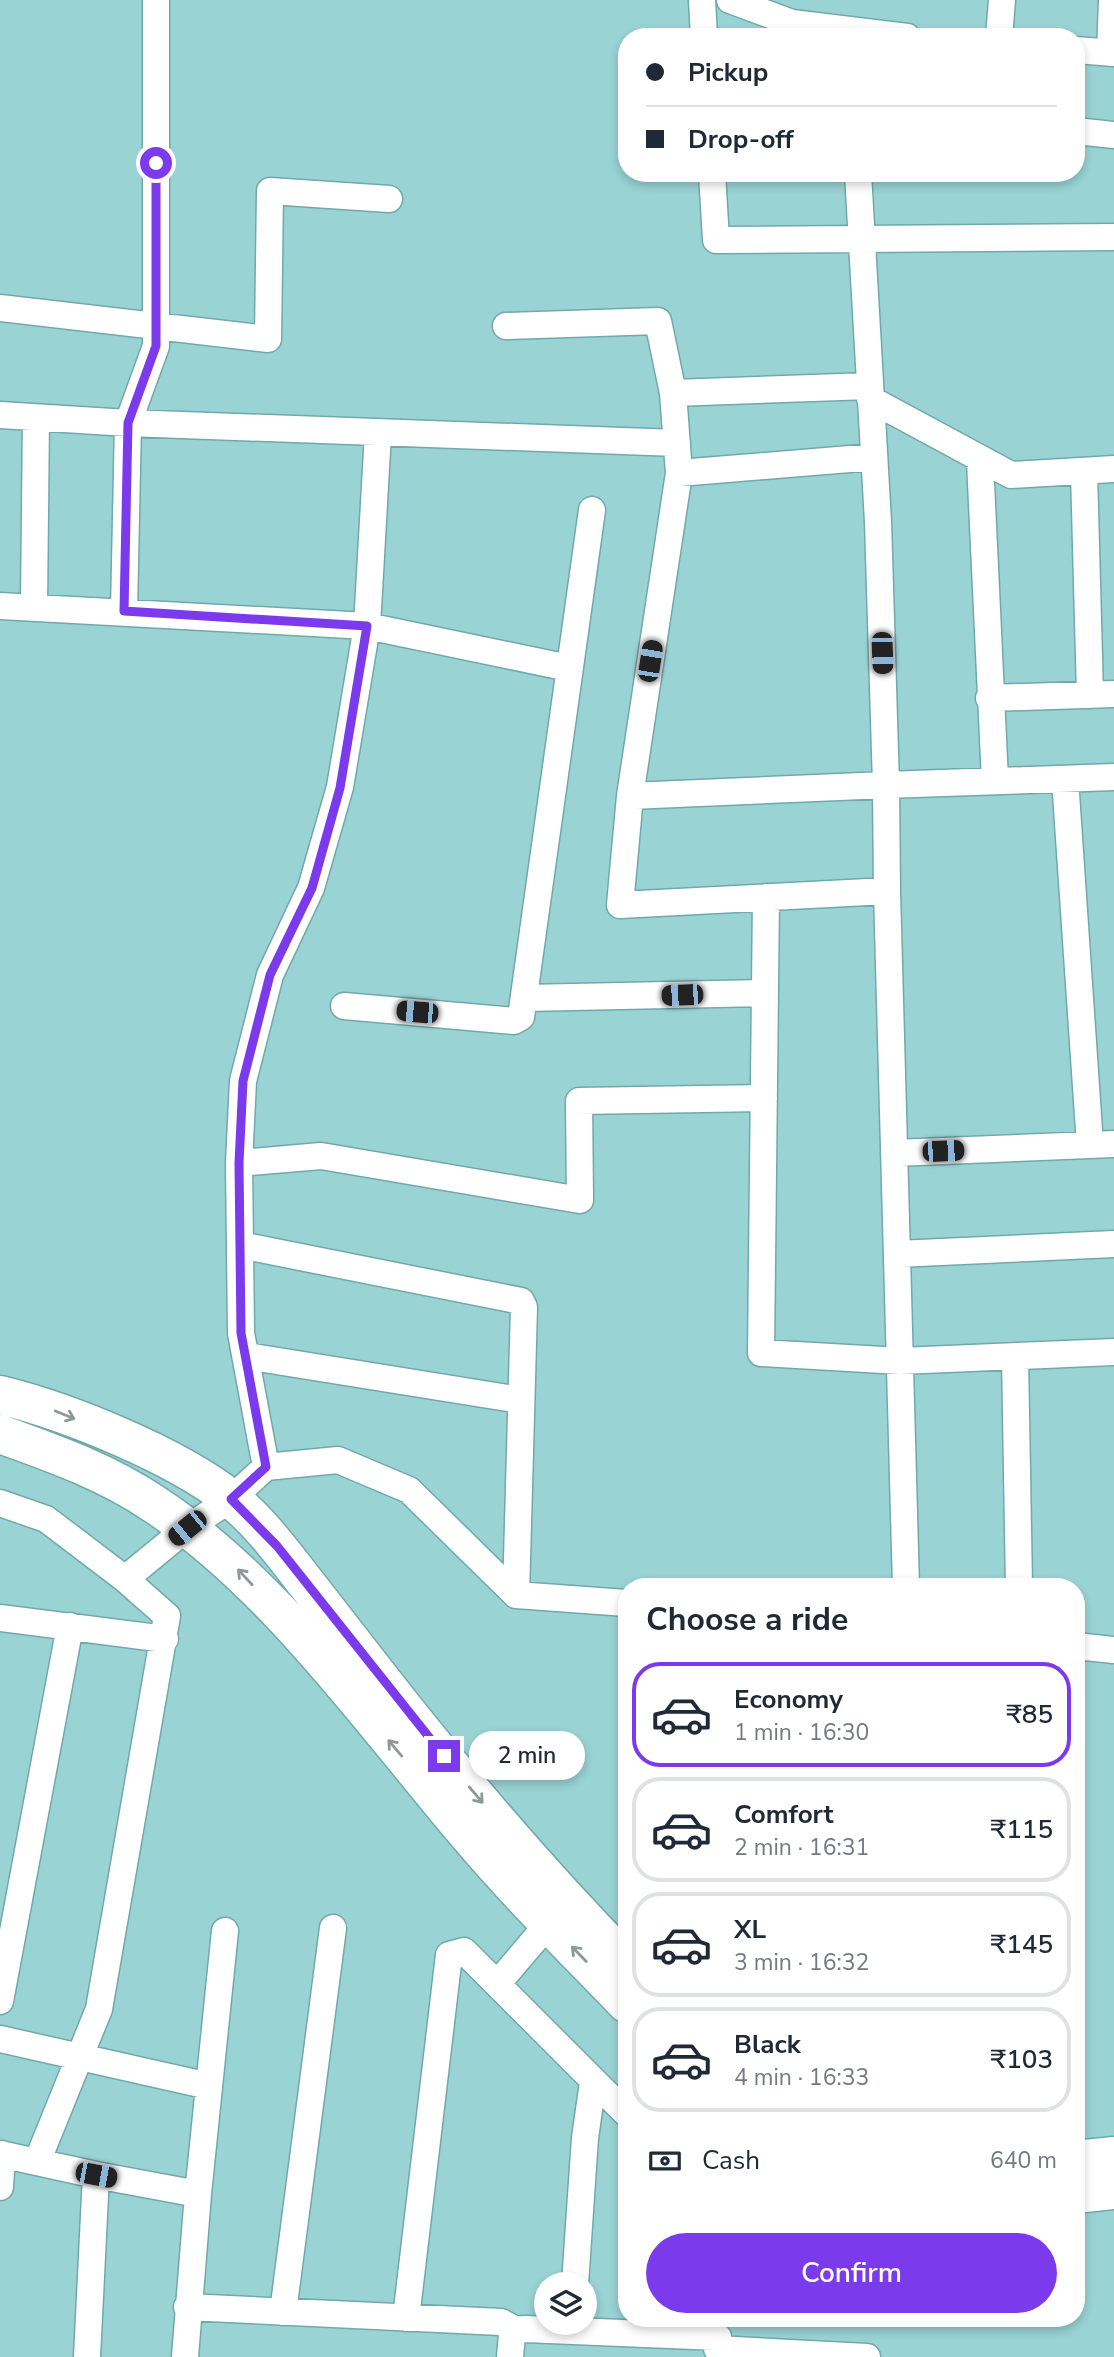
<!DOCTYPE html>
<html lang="en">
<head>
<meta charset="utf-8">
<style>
  :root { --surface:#fff; --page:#f6f6f7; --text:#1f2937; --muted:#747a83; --line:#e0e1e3; --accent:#7c3aed }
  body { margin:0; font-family:"Nunito Sans",sans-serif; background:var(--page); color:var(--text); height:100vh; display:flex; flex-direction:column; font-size:26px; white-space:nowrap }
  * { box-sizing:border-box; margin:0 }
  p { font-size:23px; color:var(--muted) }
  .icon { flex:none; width:38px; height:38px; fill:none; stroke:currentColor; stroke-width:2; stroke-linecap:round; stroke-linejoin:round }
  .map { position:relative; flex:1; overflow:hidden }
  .details { position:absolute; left:618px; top:1578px; width:467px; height:749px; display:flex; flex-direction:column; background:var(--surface); border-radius:28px; box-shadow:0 4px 10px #0003 }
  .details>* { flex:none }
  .guide { position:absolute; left:618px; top:28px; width:467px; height:154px; border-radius:28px; box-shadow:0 4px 10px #0003; display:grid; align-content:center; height:154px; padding:0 28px; background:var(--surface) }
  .tools { position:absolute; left:534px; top:2272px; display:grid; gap:14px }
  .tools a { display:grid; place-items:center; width:63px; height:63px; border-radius:50%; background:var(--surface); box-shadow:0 4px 10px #0003; font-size:35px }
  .end { position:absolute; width:32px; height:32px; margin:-16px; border:9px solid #7c3aed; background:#fff; box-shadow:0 0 0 4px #fff }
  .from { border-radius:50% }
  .bubble { position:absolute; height:49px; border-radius:24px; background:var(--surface); box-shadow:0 4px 10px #0003; font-size:23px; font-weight:600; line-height:49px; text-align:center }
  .car { position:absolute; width:21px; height:42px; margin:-21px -10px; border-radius:9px; box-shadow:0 0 5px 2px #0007; background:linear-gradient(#222 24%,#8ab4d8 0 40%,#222 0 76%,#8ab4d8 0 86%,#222 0) }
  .guide b { display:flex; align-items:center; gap:24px; height:66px; font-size:26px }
  .guide b+b { border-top:2px solid var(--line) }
  .guide i { width:18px; height:18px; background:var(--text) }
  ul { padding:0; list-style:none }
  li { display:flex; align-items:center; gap:21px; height:105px; margin:0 14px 10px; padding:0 14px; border:4px solid var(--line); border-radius:28px }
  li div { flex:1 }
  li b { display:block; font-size:26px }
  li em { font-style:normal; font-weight:600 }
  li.on { border-color:var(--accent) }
  li>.icon { width:63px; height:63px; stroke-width:1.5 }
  h2 { padding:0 28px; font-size:32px; line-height:84px }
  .pay { display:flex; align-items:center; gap:18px; height:77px; padding:0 28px; font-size:26px }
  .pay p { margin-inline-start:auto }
  .cta { display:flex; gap:14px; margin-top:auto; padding:14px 28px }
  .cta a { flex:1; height:80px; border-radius:42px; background:var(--accent); color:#fff; font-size:28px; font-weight:600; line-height:80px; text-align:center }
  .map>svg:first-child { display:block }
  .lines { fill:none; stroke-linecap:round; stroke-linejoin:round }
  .minor-casing { stroke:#71a9ab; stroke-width:29 }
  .highway-casing { stroke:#71a9ab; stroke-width:41 }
  .minor { stroke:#fff; stroke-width:26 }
  .highway { stroke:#fff; stroke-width:38 }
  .oneway { stroke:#8c9899 }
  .route { stroke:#7c3aed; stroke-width:9 }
</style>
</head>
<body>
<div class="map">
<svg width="1114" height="2357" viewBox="0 0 1114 2357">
  <rect width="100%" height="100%" fill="#99d3d4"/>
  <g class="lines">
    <defs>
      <path id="minor" d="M 702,0 L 704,37
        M 730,0 L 792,23 L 802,35
        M 792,23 L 907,37
        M 999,37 L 1002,0
        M 1076,50 L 1114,53
        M 1110,53 L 1112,0
        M 1076,131 L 1114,135
        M 712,173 L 716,240 L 1114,237
        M 858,173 L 878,522 L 886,785 L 1114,777
        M 0,308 L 268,339 L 270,191 L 389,199
        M 506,326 L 658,321 L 673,393
        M 870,399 L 1011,475 L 1114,469
        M 0,415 L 128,423 L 677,443
        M 980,461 L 995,781
        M 1084,471 L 1090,695
        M 679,473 L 874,457
        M 34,605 L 36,418
        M 0,606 L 367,626 L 569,668
        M 124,611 L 128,423 L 156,346 L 156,0
        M 989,698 L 1114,694
        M 1065,779 L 1090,1145
        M 630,796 L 886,785 L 887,891 L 620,905 L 630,796 L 679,473 L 673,393 L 869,386
        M 887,891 L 906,1587
        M 766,897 L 761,1353 L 900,1361 L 1114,1352
        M 525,998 L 765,993
        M 344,1006 L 514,1021 L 521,1017 L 592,510
        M 894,1153 L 1114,1144
        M 239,1163 L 243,1081 L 270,975 L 311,888 L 340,787 L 367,626 L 378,433
        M 240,1245 L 521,1301 L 524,1307 L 516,1595
        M 897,1254 L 1114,1244
        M 246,1356 L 520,1400
        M 1015,1356 L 1019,1587
        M 266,1467 L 241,1333 L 239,1163 L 321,1156 L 580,1200 L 579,1101 L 764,1098
        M 0,1503 L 46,1519 L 125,1579 L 167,1616 L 99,2009 L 37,2162
        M 125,1579 L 187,1528 L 231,1499 L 266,1467 L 338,1460 L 409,1490 L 516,1595 L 626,1603
        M 0,1618 L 165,1639
        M 1076,1646 L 1114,1650
        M 497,1984 L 549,1923
        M 0,2001 L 70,1626
        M 0,2039 L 209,2086
        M 0,2154 L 96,2175 L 87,2357
        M 96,2175 L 198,2194 L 185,2357
        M 0,2187 L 2,2154
        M 198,2194 L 225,1931
        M 575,2284 L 585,2138 L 593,2082
        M 187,2307 L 501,2322 L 516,2330
        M 283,2312 L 333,1928
        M 406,2318 L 449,1955 L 464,1951 L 626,2113
        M 717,2349 L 867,2357
        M 510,2357 L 512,2335 L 516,2330 L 525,2329 L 718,2337"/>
      <path id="highway" d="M 0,1395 C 69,1412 175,1455 231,1499 C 258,1520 281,1551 302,1578 C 329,1613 356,1647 383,1682 C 459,1779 540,1874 626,1962
        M 0,1434 C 53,1453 107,1472 154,1504 C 276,1584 376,1727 470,1837 C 519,1895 574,1949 626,2003
        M 1076,2160 L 1114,2156
        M 1076,2194 L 1114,2190"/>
    </defs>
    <use href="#minor" class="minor-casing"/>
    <use href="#highway" class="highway-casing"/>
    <use href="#minor" class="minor"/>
    <use href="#highway" class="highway"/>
  </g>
  <defs><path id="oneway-shaft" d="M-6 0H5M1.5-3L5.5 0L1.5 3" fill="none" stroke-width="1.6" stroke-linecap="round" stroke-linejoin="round" transform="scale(1.75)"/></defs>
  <g class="oneway">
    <use href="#oneway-shaft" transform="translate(65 1415) rotate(22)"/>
    <use href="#oneway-shaft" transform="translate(245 1577) rotate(-133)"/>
    <use href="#oneway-shaft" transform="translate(395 1748) rotate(-130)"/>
    <use href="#oneway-shaft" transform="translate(476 1795) rotate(50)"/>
    <use href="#oneway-shaft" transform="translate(579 1954) rotate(-134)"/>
  </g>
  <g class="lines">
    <path class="route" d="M 156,163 L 156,346 L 128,423 L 124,611 L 367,626 L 340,788 L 312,888 L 270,975 L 243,1081 L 239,1163 L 241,1333 L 266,1467 L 231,1499 L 277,1546 L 444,1756"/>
  </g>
</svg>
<div class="tools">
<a><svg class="icon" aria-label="layers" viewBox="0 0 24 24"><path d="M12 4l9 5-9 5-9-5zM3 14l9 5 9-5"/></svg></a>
</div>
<i class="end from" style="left:156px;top:163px"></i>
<i class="end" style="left:444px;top:1756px"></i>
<div class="bubble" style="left:469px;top:1731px;width:116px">2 min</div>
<i class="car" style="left:882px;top:653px;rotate:178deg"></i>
<i class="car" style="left:650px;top:661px;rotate:9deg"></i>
<i class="car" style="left:682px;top:995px;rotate:268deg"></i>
<i class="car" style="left:417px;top:1012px;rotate:275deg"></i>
<i class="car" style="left:943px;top:1151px;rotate:88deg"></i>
<i class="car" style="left:187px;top:1528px;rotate:231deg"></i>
<i class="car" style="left:96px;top:2175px;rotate:101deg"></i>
<div class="guide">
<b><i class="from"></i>Pickup</b>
<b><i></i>Drop-off</b>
</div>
<section class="details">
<h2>Choose a ride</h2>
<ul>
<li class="on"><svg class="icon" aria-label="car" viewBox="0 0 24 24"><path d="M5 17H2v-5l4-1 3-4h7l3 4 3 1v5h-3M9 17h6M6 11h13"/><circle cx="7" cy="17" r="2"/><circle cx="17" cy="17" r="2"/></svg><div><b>Economy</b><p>1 min · 16:30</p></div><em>₹85</em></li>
<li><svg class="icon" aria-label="car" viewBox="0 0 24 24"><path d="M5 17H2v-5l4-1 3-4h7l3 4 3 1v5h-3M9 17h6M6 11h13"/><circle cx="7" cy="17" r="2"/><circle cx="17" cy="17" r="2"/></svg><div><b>Comfort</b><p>2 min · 16:31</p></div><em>₹115</em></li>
<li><svg class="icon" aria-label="car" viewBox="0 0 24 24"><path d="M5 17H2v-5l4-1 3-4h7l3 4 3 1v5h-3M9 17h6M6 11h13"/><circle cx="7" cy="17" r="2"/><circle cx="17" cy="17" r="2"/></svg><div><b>XL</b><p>3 min · 16:32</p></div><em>₹145</em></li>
<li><svg class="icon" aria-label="car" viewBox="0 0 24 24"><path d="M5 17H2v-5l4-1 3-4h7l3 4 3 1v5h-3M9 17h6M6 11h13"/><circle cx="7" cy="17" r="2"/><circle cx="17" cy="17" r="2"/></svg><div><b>Black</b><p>4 min · 16:33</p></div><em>₹103</em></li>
</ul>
<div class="pay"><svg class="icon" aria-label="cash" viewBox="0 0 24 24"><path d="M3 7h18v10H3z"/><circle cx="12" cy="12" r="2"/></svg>Cash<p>640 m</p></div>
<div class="cta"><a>Confirm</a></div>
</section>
</div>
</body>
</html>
